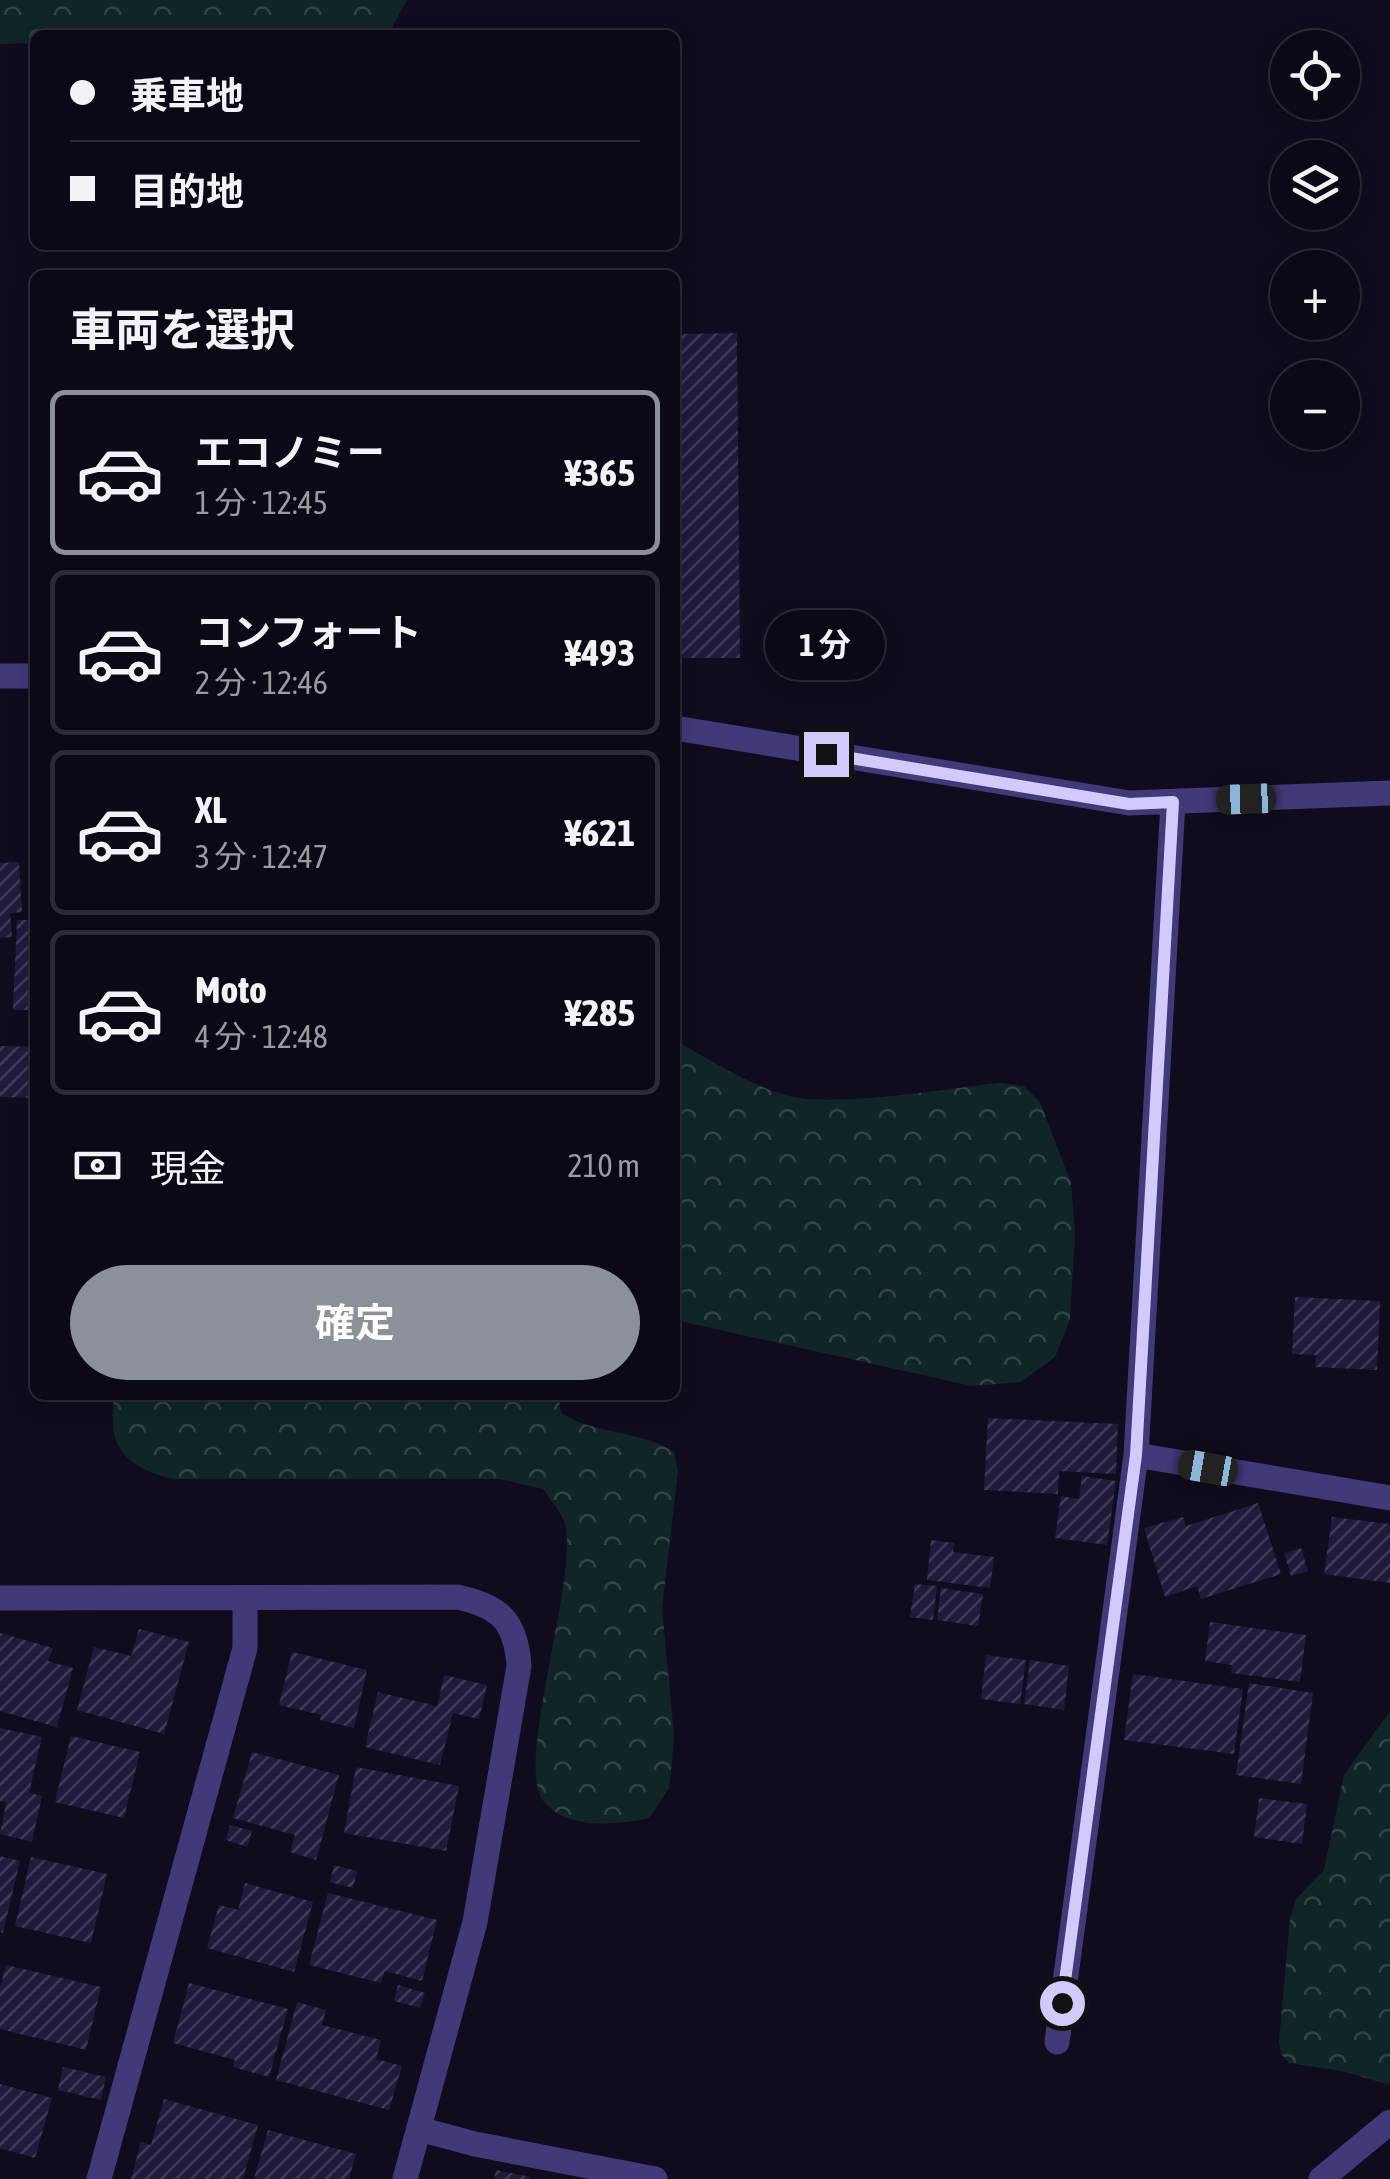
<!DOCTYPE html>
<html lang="ja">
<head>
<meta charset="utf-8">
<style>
  :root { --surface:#0c0916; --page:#15121f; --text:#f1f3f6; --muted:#9a9aa1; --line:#2c2a35; --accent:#8c9099 }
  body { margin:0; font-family:"Asap Condensed","Noto Sans JP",sans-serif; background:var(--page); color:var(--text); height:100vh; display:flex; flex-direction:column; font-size:38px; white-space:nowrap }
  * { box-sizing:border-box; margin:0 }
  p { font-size:32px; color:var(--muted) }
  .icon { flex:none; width:55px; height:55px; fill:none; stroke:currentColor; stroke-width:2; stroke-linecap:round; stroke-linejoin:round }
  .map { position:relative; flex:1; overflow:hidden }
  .panel { position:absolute; left:30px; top:270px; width:650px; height:1130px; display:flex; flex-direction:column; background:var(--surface); border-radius:15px; box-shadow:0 5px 15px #0003,0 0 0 2px var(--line) }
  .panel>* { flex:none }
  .banner { position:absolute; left:30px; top:30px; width:650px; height:220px; border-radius:15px; box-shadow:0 5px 15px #0003,0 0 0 2px var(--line); display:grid; align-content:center; height:220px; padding:0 40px; background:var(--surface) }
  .tools { position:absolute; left:1270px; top:30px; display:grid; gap:20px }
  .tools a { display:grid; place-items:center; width:90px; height:90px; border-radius:50%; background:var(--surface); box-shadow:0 5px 15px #0003,0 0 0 2px var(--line); font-size:50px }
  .end { position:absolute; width:45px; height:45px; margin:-22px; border:12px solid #d3cafc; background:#111; box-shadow:0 0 0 5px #111 }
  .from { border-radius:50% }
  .bubble { position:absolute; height:70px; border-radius:35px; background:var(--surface); box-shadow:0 5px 15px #0003,0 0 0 2px var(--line); font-size:32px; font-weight:700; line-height:70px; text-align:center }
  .car { position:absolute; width:30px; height:60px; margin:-30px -15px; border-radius:12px; box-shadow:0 0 8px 2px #0007; background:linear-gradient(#222 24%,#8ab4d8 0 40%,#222 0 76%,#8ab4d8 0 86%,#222 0) }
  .banner b { display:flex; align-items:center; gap:35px; height:95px; font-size:38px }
  .banner b+b { border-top:2px solid var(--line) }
  .banner i { width:25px; height:25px; background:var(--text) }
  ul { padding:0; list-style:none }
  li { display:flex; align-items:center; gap:30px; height:165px; margin:0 20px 15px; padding:0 20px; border:5px solid var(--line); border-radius:15px }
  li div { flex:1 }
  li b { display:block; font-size:38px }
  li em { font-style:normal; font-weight:700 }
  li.current { border-color:var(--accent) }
  li>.icon { width:90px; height:90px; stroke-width:1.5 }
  h2 { padding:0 40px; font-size:45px; line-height:120px }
  .pay { display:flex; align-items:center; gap:25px; height:110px; padding:0 40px; font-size:38px }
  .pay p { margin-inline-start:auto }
  .action { display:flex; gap:20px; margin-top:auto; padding:20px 40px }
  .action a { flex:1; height:115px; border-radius:60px; background:var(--accent); color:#fff; font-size:40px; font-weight:700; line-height:115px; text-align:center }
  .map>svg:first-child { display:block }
  .forest { fill:url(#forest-crowns) }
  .building { fill:url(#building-hatch) }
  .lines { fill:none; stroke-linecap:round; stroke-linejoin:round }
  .street { stroke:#403a79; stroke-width:25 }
  .route { stroke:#d3cafc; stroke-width:12 }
</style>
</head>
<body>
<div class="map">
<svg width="1390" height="2179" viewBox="0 0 1390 2179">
  <defs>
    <pattern id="forest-crowns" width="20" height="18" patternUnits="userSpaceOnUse" patternTransform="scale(2.5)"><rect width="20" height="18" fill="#102626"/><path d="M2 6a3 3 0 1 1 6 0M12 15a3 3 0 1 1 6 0" fill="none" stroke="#324446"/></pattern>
    <pattern id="building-hatch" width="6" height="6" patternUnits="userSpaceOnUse" patternTransform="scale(2.5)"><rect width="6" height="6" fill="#23193c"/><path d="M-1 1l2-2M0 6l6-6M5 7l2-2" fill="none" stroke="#423959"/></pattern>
  </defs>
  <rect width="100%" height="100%" fill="#100c1d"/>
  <path class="forest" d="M 0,0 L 407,0 L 388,35 L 35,35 L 35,43 L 0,44 Z
    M 675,1040 C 711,1061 746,1083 785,1095 C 833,1109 947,1088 1000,1083 L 1024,1086 L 1040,1102 L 1071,1183 L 1075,1235 L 1070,1319 L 1055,1357 L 1021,1382 L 972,1386 L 675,1320 Z
    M 114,1395 L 558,1395 L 561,1413 C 595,1435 640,1430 674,1452 L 678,1471 L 662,1608 L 674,1736 L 672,1764 L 669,1788 L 649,1818 C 617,1825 565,1831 542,1799 C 517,1761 575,1589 566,1528 C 564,1515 551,1501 543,1489 L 500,1479 L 172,1479 C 122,1465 108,1448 114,1395 Z
    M 1390,1711 L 1390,2085 L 1342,2071 L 1289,2063 L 1281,2054 L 1279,2042 L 1290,1918 L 1296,1899 L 1324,1870 L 1344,1775 Z"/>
  <path class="building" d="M 737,333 L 740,658 L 675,658 L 675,334 Z
    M 19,862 L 22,912 L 10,913 L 12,937 L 0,938 L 0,863 Z
    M 29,897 L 35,897 L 35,1010 L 13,1010 L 17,920 L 28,920 Z
    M 0,1046 L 35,1047 L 35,1098 L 0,1097 Z
    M 1295,1297 L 1380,1301 L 1377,1370 L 1315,1367 L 1316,1355 L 1292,1354 Z
    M 988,1418 L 1118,1424 L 1116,1474 L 1059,1471 L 1058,1494 L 984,1490 Z
    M 1082,1476 L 1116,1481 L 1107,1545 L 1055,1538 L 1061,1496 L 1079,1499 Z
    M 1258,1503 L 1281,1574 L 1201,1599 L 1197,1586 L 1165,1597 L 1144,1528 L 1183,1517 L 1186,1526 Z
    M 1332,1517 L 1390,1524 L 1390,1583 L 1324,1574 Z
    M 931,1540 L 954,1543 L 953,1552 L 994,1557 L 990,1588 L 927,1580 Z
    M 1301,1548 L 1308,1571 L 1291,1576 L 1284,1553 Z
    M 915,1584 L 937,1586 L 933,1620 L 910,1617 Z
    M 941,1588 L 983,1594 L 978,1626 L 937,1620 Z
    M 1210,1622 L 1306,1635 L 1300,1682 L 1231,1673 L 1232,1665 L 1205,1661 Z
    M 139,1629 L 189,1642 L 164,1734 L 77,1710 L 94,1647 L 131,1656 Z
    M 0,1633 L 53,1648 L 48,1661 L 73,1668 L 57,1727 L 0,1711 Z
    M 292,1652 L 367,1670 L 354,1728 L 320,1720 L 321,1715 L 279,1705 Z
    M 986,1655 L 1026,1660 L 1020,1704 L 981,1699 Z
    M 1030,1660 L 1069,1666 L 1064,1710 L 1024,1704 Z
    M 1133,1674 L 1243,1689 L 1234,1754 L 1124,1740 Z
    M 444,1675 L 487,1685 L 479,1719 L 453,1713 L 440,1765 L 365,1747 L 378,1692 L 437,1706 Z
    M 1249,1683 L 1313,1693 L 1301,1784 L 1236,1775 Z
    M 0,1728 L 42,1737 L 29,1793 L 42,1796 L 32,1842 L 0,1834 L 6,1803 L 0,1801 Z
    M 71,1736 L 140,1752 L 124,1818 L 55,1802 Z
    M 252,1752 L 339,1775 L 316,1860 L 290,1852 L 295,1835 L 233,1818 Z
    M 356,1767 L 459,1786 L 446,1851 L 344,1833 Z
    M 1259,1798 L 1307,1804 L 1302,1844 L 1254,1837 Z
    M 230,1825 L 252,1831 L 247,1847 L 226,1840 Z
    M 0,1856 L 20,1861 L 3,1933 L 0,1932 Z
    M 31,1857 L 107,1874 L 91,1943 L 15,1926 Z
    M 334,1865 L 357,1871 L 353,1888 L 330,1882 Z
    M 245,1883 L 313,1902 L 294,1972 L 207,1948 L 219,1905 L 238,1910 Z
    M 328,1893 L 437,1920 L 422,1981 L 385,1971 L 381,1983 L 309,1965 Z
    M 6,1965 L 101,1987 L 86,2050 L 0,2029 L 0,1988 Z
    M 189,1983 L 288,2009 L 269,2077 L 233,2067 L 235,2060 L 173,2043 Z
    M 398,1985 L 425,1993 L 420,2008 L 394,2001 Z
    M 297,2002 L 326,2010 L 322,2025 L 381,2040 L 376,2059 L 402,2066 L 389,2110 L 276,2080 Z
    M 63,2067 L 106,2077 L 101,2100 L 58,2090 Z
    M 0,2084 L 52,2098 L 35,2158 L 0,2148 Z
    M 164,2099 L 258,2125 L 243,2179 L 131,2179 L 141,2142 L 151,2145 Z
    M 268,2130 L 356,2154 L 349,2179 L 254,2179 Z
    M 496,2170 L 531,2177 L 531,2179 L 494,2179 Z"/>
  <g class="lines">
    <path class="street" d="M 0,676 L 35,676
      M 675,728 L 1129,803 L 1390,793
      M 1136,1455 L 1390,1498
      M 0,1598 L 457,1597 C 500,1606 516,1621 519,1666 L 475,1922 L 405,2179
      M 1057,2042 L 1136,1455 L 1173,802
      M 419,2129 L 475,2144 L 655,2179
      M 99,2179 L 245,1648 L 245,1598
      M 1321,2179 L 1390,2122"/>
  </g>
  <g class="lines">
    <path class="route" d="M 826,754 L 1129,804 L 1173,802 L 1136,1455 L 1062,2003"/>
  </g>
</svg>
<div class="tools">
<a><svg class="icon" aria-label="locate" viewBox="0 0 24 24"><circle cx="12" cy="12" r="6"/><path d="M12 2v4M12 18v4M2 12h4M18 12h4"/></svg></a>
<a><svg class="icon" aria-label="layers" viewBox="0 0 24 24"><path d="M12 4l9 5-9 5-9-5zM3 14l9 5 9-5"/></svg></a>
<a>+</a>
<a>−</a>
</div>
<i class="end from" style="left:1062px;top:2003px"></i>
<i class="end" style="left:826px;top:754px"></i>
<div class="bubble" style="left:765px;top:610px;width:120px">1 分</div>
<i class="car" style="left:1246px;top:799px;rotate:268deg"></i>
<i class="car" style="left:1208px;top:1468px;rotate:280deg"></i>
<div class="banner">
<b><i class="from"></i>乗車地</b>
<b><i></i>目的地</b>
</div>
<section class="panel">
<h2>車両を選択</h2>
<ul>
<li class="current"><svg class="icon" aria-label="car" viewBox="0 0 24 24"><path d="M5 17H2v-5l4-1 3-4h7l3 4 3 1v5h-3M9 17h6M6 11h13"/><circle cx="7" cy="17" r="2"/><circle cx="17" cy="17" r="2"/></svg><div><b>エコノミー</b><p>1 分 · 12:45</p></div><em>¥365</em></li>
<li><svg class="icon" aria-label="car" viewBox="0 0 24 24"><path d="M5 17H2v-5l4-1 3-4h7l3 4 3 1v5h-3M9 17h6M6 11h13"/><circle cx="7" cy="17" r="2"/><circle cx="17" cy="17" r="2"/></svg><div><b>コンフォート</b><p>2 分 · 12:46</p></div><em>¥493</em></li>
<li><svg class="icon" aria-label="car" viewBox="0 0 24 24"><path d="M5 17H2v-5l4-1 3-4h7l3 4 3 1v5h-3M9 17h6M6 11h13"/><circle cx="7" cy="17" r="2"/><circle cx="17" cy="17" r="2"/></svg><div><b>XL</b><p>3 分 · 12:47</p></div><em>¥621</em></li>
<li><svg class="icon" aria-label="car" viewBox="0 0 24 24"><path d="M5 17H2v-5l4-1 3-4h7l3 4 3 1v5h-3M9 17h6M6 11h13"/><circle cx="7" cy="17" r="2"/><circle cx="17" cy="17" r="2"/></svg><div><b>Moto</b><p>4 分 · 12:48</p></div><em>¥285</em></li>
</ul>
<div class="pay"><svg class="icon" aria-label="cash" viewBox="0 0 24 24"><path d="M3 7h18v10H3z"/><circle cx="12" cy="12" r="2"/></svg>現金<p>210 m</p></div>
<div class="action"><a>確定</a></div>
</section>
</div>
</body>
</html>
